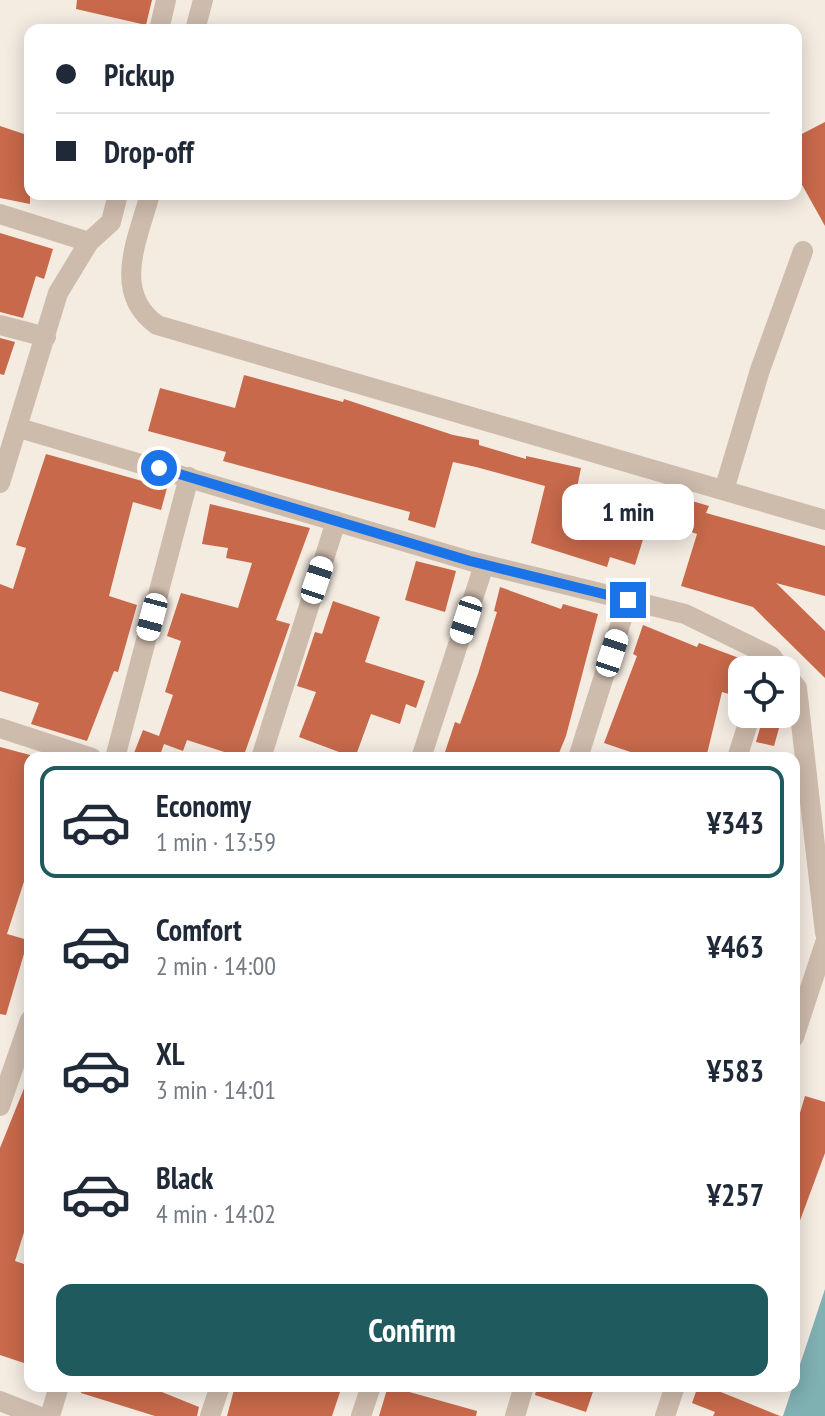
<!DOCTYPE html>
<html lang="en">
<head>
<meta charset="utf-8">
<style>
  :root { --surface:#fff; --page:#f6f6f7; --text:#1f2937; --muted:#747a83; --line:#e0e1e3; --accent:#1f5a5e }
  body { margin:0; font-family:"PT Sans Narrow",sans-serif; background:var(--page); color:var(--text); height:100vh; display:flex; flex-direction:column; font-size:30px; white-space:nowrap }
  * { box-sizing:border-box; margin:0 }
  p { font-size:26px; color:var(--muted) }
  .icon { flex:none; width:44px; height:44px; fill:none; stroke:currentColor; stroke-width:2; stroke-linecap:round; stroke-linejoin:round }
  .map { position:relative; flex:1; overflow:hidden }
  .panel { position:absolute; left:24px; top:752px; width:776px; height:640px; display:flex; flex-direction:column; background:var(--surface); border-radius:16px; box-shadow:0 4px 20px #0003 }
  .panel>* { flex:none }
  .hud { position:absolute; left:24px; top:24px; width:778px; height:176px; border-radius:16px; box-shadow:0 4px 20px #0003; display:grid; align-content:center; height:176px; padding:0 32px; background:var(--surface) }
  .tools { position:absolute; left:728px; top:656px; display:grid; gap:16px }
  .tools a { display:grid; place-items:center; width:72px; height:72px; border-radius:16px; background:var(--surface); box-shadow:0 4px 20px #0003; font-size:40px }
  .end { position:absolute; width:36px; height:36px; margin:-18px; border:10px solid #1a73e8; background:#fff; box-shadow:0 0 0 4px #fff }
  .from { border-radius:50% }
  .bubble { position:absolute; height:56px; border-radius:16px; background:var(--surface); box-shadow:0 4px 20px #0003; font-size:26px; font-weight:700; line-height:56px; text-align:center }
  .car { position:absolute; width:24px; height:48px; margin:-24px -12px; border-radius:10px; box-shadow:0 0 6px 2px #0007; background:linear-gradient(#fff 24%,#345 0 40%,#fff 0 76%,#345 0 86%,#fff 0) }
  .hud b { display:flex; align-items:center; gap:28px; height:76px; font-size:30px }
  .hud b+b { border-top:2px solid var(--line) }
  .hud i { width:20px; height:20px; background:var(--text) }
  ul { padding:14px 0 0; list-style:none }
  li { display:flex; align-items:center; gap:24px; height:112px; margin:0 16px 12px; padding:0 16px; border:4px solid transparent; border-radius:16px }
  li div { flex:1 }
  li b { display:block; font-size:30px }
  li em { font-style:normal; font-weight:700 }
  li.on { border-color:var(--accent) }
  li>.icon { width:72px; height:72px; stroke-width:1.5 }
  .primary-button { display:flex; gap:16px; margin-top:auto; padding:16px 32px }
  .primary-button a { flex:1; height:92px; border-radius:16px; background:var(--accent); color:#fff; font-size:32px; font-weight:700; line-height:92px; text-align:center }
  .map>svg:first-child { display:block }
  .water { fill:#7fb0b2 }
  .building { fill:#c8694b }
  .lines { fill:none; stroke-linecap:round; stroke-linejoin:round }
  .minor { stroke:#cdbbac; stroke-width:20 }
  .route { stroke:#1a73e8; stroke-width:10 }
</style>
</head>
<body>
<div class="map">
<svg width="825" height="1416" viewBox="0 0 825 1416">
  <rect width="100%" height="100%" fill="#f4ebe1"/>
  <path class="water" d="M 825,1289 L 825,1416 L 783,1416 Z"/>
  <path class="building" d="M 77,0 L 152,0 L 146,25 L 76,9 Z
    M 825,122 L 825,226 L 796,174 L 796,137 Z
    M 0,126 L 30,136 L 30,204 L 0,198 Z
    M 0,233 L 53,249 L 44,279 L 36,276 L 23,318 L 0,312 Z
    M 0,338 L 15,342 L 4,375 L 0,374 Z
    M 244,375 L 343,402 L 344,399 L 453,435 L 479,440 L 479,445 L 526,459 L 526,456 L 581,468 L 573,507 L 646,530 L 635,565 L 610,557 L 607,567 L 531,543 L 545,486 L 476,467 L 453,462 L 435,528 L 408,520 L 410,512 L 223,461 L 226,452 L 148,431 L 160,388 L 235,408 Z
    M 46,454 L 167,488 L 161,510 L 133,502 L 109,596 L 137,605 L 118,672 L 114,671 L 87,741 L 31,724 L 39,703 L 0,691 L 0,584 L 13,589 L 26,548 L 16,545 Z
    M 675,496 L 709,506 L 706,513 L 825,546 L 825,596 L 776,583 L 825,631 L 825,678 L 753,607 L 681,586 L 697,534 L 669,524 Z
    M 210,504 L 310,528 L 276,620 L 290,624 L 243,758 L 187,740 L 183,751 L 164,744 L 159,758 L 147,758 L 134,753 L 143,730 L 159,736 L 173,695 L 165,692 L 181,641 L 167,636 L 181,593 L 238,608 L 252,563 L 226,558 L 228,548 L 202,544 Z
    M 416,561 L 456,571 L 445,612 L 405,600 Z
    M 500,587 L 561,609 L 563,604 L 598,614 L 566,736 L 557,758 L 443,758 L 455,722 L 460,724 L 478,674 L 497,612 L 494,611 Z
    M 333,601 L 380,617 L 365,662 L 425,681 L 416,708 L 406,704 L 400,724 L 371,714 L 355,758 L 299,737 L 316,692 L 297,686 L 315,632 L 322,634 Z
    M 643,625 L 697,647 L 699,643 L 739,658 L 729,694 L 722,692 L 706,758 L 648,758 L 604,743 L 637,656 L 633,654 Z
    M 764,714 L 783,714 L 774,746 L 756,742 Z
    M 0,747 L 30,755 L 30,863 L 7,934 L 28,940 L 6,1015 L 0,1014 Z
    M 29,1076 L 30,1213 L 15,1261 L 30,1266 L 30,1365 L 0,1355 L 0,1148 Z
    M 805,1096 L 825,1102 L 825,1153 L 795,1234 L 794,1133 Z
    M 82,1386 L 147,1386 L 199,1407 L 197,1416 L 155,1416 L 81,1393 Z
    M 235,1386 L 342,1386 L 332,1416 L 227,1416 Z
    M 388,1386 L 477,1411 L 476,1416 L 379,1416 Z
    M 537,1386 L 595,1386 L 586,1412 L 535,1395 Z
    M 698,1386 L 706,1386 L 780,1416 L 713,1416 L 715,1412 L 692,1403 Z"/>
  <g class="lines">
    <path class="minor" d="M 159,30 L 166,0
      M 195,30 L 203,0
      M 150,194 C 138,239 111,292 157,325 L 825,520
      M 0,214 L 89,242 L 58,293 L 0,483
      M 89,242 L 111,222 L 118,194
      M 0,325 L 46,337
      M 19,428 L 470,561 L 685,614 L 771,656 L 782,670
      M 724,490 L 760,370 L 803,251
      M 786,674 L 797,688 L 825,933
      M 0,728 L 92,758
      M 115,758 L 189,477
      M 261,758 L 336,521
      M 421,758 L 484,565
      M 578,758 L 628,600
      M 737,758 L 751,714
      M 794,1037 L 825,943
      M 0,1106 L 30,1020
      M 0,1401 L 38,1416
      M 50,1416 L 59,1386
      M 210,1416 L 220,1386
      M 361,1416 L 371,1386
      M 515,1416 L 524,1386
      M 665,1416 L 675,1386"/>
  </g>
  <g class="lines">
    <path class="route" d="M 159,468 L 470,561 L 628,600"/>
  </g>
</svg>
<div class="tools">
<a><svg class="icon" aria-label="locate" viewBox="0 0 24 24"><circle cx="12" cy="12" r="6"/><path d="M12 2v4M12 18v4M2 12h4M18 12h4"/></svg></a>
</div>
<i class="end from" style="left:159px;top:468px"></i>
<i class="end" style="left:628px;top:600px"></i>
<div class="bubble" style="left:562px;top:484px;width:132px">1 min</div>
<i class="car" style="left:317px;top:580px;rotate:18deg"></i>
<i class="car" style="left:152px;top:617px;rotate:195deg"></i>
<i class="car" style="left:466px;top:620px;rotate:198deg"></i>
<i class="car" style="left:612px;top:653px;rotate:18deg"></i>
<div class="hud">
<b><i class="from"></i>Pickup</b>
<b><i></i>Drop-off</b>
</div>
<section class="panel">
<ul>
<li class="on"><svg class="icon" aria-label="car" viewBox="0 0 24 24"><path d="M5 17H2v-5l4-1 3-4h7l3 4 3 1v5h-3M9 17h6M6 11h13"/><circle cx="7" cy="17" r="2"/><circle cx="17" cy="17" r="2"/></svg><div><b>Economy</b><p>1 min · 13:59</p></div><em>¥343</em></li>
<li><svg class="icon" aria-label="car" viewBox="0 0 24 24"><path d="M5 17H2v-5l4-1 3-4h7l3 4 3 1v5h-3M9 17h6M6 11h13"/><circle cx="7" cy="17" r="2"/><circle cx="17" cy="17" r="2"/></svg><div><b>Comfort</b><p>2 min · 14:00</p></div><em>¥463</em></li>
<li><svg class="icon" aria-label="car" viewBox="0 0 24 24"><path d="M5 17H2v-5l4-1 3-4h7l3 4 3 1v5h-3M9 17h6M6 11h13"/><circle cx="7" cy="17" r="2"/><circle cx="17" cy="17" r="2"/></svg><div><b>XL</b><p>3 min · 14:01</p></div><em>¥583</em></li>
<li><svg class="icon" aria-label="car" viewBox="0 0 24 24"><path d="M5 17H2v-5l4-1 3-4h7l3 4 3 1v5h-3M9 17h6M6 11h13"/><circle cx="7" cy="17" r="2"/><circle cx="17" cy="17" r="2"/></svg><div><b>Black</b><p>4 min · 14:02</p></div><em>¥257</em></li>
</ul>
<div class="primary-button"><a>Confirm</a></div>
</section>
</div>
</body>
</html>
